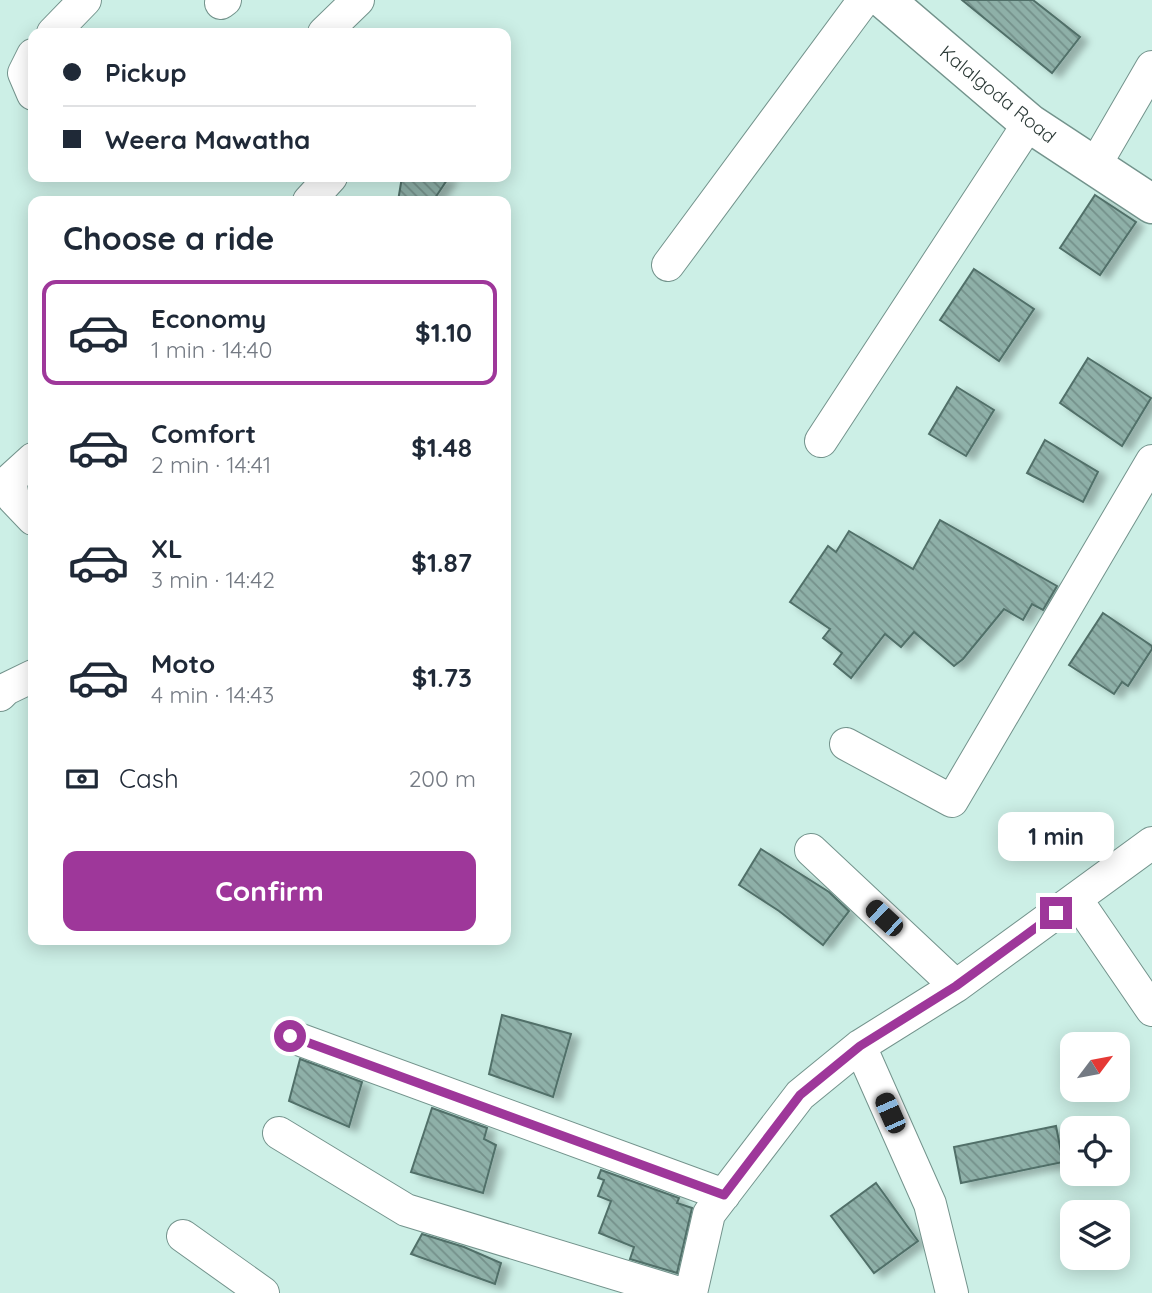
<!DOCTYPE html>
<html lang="en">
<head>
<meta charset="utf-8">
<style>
  :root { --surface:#fff; --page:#f2f2f3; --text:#1f2937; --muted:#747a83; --line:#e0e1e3; --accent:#9e379a }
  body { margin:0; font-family:Quicksand,sans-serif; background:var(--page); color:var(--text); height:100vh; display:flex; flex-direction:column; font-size:26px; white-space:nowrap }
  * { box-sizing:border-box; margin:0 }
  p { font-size:23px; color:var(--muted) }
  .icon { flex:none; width:38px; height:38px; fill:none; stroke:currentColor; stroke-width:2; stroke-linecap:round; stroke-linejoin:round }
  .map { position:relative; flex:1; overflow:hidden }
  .panel { position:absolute; left:28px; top:196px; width:483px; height:749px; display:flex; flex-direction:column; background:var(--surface); border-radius:14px; box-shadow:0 4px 18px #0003 }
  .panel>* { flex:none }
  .banner { position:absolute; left:28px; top:28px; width:483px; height:154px; border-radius:14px; box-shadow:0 4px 18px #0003; display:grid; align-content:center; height:154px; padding:0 35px; background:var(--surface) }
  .needle { width:46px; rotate:58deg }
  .buttons { position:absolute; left:1060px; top:1032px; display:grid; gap:14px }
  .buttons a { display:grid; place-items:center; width:70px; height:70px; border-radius:14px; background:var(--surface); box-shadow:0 4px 18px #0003; font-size:35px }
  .end { position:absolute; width:32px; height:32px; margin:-16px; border:9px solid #9e379a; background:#fff; box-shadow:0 0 0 4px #fff }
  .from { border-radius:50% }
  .bubble { position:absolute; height:49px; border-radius:14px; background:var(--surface); box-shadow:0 4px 18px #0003; font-size:23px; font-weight:800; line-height:49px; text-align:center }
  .car { position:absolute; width:21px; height:42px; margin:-21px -10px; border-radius:9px; box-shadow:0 0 5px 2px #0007; background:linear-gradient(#222 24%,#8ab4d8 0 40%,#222 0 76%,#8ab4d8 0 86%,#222 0) }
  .banner b { display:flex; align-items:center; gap:24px; height:66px; font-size:26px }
  .banner b+b { border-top:2px solid var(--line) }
  .banner i { width:18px; height:18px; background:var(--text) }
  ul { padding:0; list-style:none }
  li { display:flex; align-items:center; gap:21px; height:105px; margin:0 14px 10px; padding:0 21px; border:4px solid transparent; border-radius:14px }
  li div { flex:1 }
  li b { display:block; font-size:26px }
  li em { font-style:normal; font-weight:800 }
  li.selected { border-color:var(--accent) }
  li>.icon { width:63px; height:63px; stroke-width:1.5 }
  h2 { padding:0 35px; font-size:32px; line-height:84px }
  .pay { display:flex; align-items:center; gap:18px; height:77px; padding:0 35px; font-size:26px }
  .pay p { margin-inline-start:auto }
  .action { display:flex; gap:14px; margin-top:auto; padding:14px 35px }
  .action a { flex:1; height:80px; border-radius:14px; background:var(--accent); color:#fff; font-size:28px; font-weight:800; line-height:80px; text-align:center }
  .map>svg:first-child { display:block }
  .building { fill:url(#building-back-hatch); stroke:#517069; stroke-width:2; filter:url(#shadow) }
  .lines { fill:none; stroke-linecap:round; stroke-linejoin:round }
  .street-casing { stroke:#73938c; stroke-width:34 }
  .secondary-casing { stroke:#73938c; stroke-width:41 }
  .street { stroke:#fff; stroke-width:32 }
  .secondary { stroke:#fff; stroke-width:38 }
  .route { stroke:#9e379a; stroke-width:9 }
  .labels { text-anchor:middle; stroke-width:7; stroke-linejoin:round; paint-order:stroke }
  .street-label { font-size:19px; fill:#2d3b38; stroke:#fff }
</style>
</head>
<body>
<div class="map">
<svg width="1152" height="1293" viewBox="0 0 1152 1293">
  <defs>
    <pattern id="building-back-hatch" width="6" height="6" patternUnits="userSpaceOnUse" patternTransform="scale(1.75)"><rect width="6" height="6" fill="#8eb0a8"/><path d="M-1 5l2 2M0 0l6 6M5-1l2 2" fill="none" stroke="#74908a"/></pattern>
    <filter id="shadow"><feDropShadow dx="8" dy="4.5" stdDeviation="3.5" flood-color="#0004"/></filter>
  </defs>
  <rect width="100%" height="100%" fill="#ccefe6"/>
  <path class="building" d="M 962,0 L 1033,0 L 1080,37 L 1052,73 Z
    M 402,177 L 449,177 L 433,201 L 398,201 Z
    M 1095,195 L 1136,222 L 1100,275 L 1060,248 Z
    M 974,269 L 1034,309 L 999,361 L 940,320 Z
    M 1088,358 L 1151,398 L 1122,446 L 1060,403 Z
    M 957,387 L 994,410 L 966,456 L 929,434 Z
    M 1045,440 L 1098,472 L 1083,502 L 1027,473 Z
    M 940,520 L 1057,586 L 1043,610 L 1032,604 L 1023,620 L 1004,609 L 963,659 L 954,666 L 914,632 L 901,647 L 885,634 L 851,678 L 834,664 L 842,653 L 823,638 L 830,629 L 790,602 L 828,546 L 836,552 L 849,531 L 913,569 Z
    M 1103,613 L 1152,646 L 1152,649 L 1128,686 L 1122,682 L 1114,694 L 1069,665 Z
    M 761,849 L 829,892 L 849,911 L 823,945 L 779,911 L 739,885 Z
    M 502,1015 L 571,1034 L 553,1097 L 489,1074 Z
    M 300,1059 L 362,1082 L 349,1127 L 289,1101 Z
    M 432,1108 L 487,1128 L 484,1139 L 496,1145 L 483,1193 L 411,1172 Z
    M 1056,1126 L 1063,1162 L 961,1183 L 954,1147 Z
    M 601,1170 L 679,1198 L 677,1203 L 692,1208 L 677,1273 L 630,1259 L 634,1247 L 599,1233 L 611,1201 L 598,1196 L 604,1180 L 598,1178 Z
    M 876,1183 L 918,1241 L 874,1273 L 831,1216 Z
    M 422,1234 L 464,1247 L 501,1263 L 495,1284 L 411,1254 Z"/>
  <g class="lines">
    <defs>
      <path id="street" d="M 221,3 L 225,0
        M 53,33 L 85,0
        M 324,33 L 358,0
        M 33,55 L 24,73 L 33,94
        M 1094,167 L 1152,67
        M 309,201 L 331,177
        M 668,265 L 864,0
        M 821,441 L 1029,123
        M 33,459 L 10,480 L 13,498 L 33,519
        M 0,695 L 6,689 L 33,676
        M 846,744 L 952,801 L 1152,461
        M 811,850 L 956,986
        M 1076,899 L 1152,1010
        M 290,1036 L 724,1195
        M 860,1046 L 930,1204 L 952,1293
        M 279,1133 L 406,1210 L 679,1293
        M 183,1236 L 263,1293
        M 691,1293 L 709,1214 L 800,1095 L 860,1046 L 956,986 L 1152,843"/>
      <path id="secondary" d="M 885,0 L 1029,123 L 1152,204"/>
    </defs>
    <use href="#street" class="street-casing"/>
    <use href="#secondary" class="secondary-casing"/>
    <use href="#street" class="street"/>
    <use href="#secondary" class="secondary"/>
  </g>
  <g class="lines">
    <path class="route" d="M 290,1036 L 724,1195 L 800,1095 L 860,1046 L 956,986 L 1056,913"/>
  </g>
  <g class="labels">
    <g class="street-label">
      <text transform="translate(998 94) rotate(39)" y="7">Kalalgoda Road</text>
    </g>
  </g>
</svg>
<div class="buttons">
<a><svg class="needle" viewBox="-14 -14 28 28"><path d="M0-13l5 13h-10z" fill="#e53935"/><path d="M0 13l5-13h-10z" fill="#747a83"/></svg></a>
<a><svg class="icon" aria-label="locate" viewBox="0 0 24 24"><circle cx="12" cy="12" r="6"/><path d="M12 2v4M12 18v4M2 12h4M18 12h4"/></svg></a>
<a><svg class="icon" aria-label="layers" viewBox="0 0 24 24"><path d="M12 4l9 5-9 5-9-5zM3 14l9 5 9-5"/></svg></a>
</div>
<i class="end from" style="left:290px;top:1036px"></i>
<i class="end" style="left:1056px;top:913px"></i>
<div class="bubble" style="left:998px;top:812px;width:116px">1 min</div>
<i class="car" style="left:884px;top:918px;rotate:313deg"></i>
<i class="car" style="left:890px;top:1113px;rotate:336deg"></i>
<div class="banner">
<b><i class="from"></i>Pickup</b>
<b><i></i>Weera Mawatha</b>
</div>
<section class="panel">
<h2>Choose a ride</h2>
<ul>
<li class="selected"><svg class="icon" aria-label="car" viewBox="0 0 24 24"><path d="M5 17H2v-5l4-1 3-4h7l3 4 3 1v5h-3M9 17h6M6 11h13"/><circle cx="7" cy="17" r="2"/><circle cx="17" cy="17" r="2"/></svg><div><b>Economy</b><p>1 min · 14:40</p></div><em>$1.10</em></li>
<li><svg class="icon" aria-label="car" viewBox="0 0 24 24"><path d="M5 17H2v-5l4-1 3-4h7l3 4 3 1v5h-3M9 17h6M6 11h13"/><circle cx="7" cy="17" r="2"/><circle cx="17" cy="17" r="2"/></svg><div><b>Comfort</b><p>2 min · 14:41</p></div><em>$1.48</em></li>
<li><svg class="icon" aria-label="car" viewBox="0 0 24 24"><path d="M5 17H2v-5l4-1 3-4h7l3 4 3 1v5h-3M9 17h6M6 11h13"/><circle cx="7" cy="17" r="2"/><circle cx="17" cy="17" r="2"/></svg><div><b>XL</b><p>3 min · 14:42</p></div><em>$1.87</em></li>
<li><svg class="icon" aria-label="car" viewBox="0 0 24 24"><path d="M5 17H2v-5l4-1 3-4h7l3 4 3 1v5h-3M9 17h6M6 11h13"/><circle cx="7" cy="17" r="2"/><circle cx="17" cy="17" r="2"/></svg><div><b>Moto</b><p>4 min · 14:43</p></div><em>$1.73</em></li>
</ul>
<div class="pay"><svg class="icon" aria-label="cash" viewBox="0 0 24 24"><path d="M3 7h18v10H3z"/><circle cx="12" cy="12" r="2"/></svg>Cash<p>200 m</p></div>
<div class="action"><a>Confirm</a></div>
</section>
</div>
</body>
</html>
